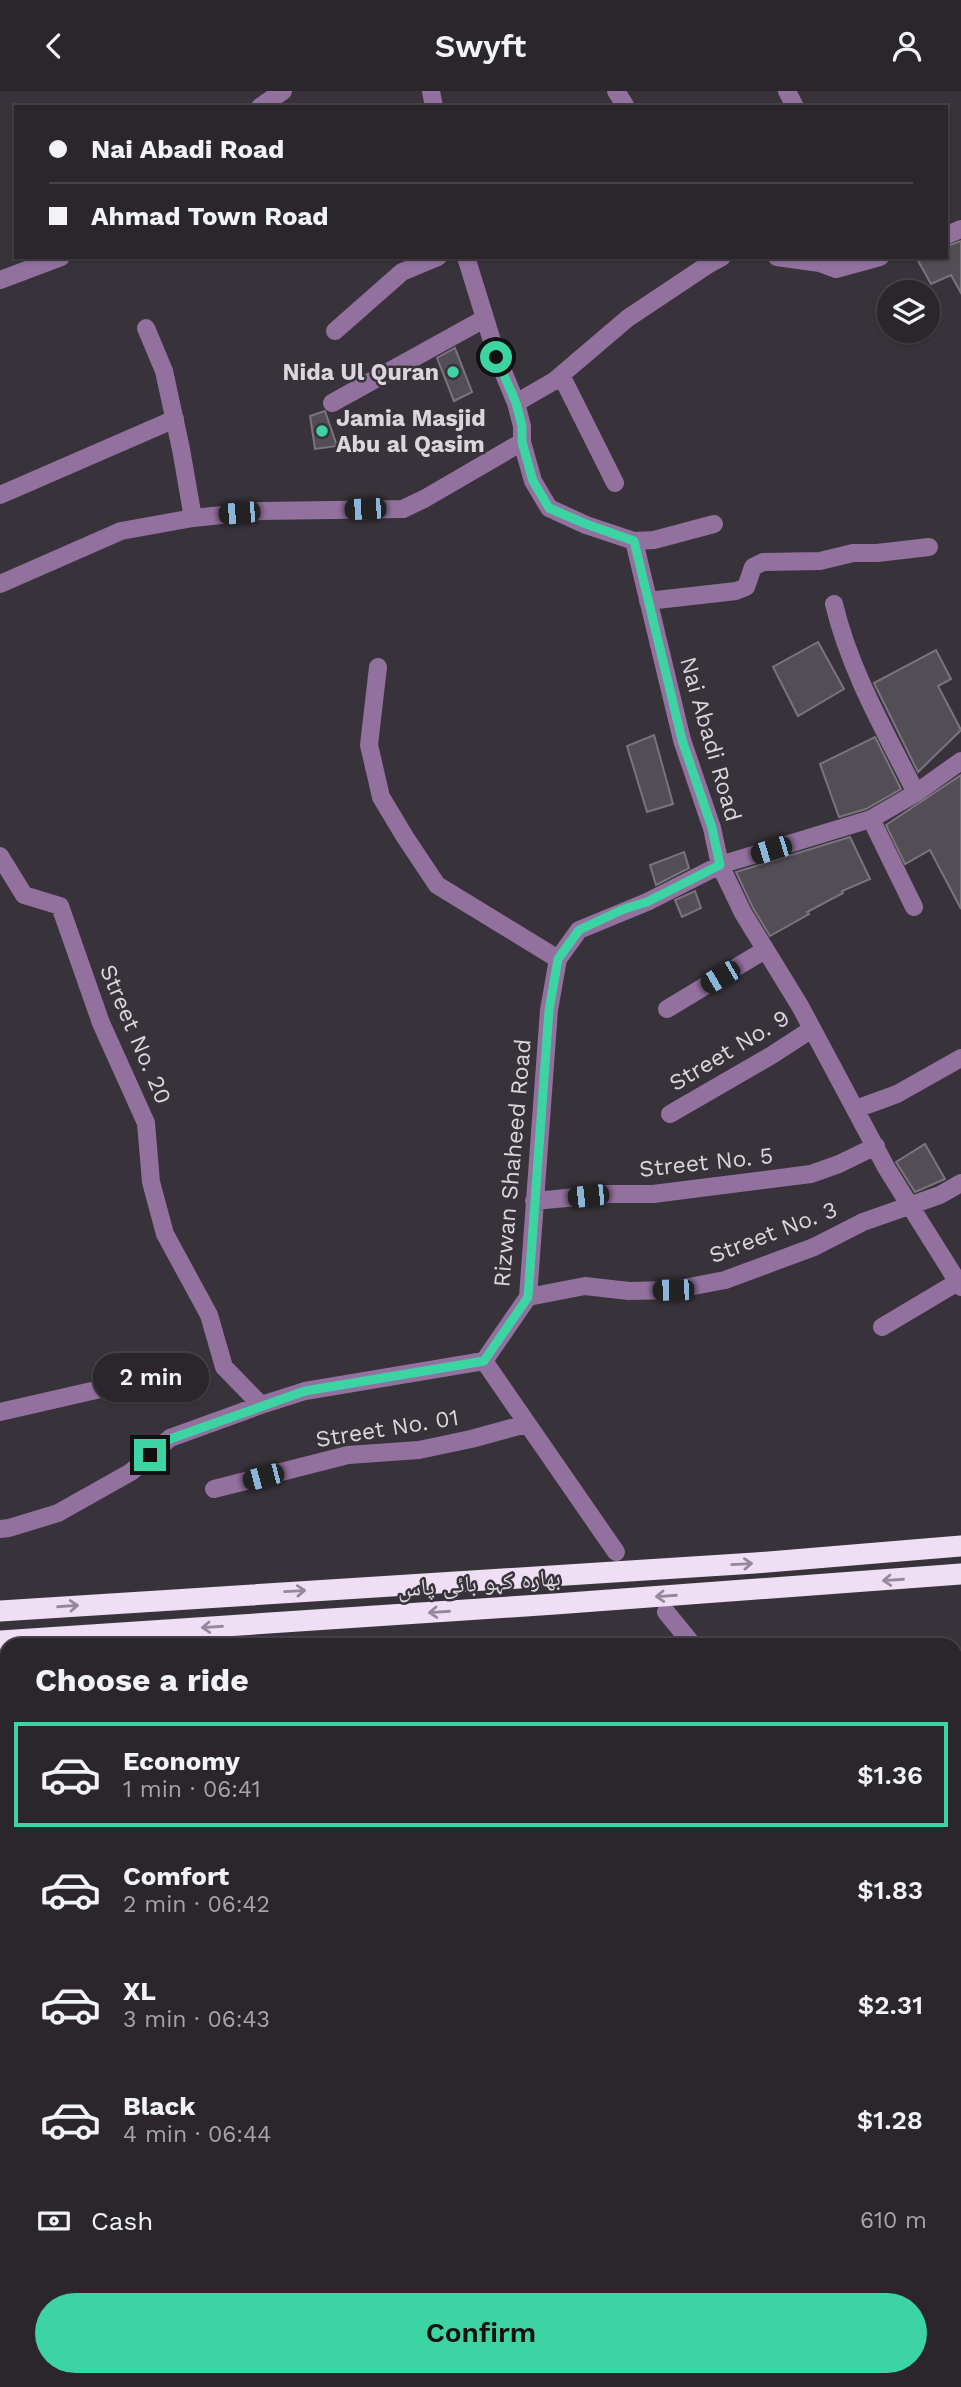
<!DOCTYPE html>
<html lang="en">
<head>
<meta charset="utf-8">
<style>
  :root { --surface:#2a262c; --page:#322e34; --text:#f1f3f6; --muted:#a5a5a9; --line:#464348; --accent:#3dd4a3 }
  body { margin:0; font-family:"Work Sans","Noto Naskh Arabic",sans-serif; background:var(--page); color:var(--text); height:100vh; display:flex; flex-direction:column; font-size:26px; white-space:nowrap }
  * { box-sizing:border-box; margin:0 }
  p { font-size:23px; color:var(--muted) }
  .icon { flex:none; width:38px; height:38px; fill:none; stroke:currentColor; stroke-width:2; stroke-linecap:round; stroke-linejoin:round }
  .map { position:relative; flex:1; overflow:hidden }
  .side { position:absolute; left:0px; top:1547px; width:962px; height:749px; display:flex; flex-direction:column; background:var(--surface); border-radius:21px 21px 0 0; box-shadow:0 2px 5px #0004,0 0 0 2px var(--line) }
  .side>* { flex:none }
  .top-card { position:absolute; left:14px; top:14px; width:934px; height:154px; border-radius:0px; box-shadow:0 2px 5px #0004,0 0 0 2px var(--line); display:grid; align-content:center; height:154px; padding:0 35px; background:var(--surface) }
  .controls { position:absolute; left:877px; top:189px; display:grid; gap:14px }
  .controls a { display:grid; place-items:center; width:63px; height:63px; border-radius:50%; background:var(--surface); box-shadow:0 2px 5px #0004,0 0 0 2px var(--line); font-size:35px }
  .end { position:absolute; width:32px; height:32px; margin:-16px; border:9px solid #3dd4a3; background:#111; box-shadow:0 0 0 4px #111 }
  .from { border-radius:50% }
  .bubble { position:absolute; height:49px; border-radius:24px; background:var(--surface); box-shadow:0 2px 5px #0004,0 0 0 2px var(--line); font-size:23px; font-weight:600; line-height:49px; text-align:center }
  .car { position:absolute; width:21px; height:42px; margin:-21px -10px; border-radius:9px; box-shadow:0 0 5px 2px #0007; background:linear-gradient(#222 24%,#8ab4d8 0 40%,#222 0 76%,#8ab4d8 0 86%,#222 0) }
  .top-card b { display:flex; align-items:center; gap:24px; height:66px; font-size:26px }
  .top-card b+b { border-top:2px solid var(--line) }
  .top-card i { width:18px; height:18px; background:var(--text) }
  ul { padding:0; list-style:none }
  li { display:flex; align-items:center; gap:21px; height:105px; margin:0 14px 10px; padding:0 21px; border:4px solid transparent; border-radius:0px }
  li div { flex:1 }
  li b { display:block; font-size:26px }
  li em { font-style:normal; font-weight:600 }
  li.active { border-color:var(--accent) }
  li>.icon { width:63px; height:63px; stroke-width:1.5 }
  h2 { padding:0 35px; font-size:32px; line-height:84px }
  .pay { display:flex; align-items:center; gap:18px; height:77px; padding:0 35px; font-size:26px }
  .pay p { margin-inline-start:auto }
  .action { display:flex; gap:14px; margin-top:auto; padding:14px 35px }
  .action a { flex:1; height:80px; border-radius:42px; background:var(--accent); color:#111; font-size:28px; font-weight:600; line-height:80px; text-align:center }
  header { display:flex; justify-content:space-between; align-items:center; height:91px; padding:0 35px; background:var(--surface); font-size:32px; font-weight:600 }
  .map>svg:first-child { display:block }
  .building { fill:#534e55; stroke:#7a747c; stroke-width:2 }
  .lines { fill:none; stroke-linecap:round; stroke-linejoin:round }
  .minor { stroke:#92719e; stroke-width:18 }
  .highway { stroke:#efdff5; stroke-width:21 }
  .oneway { stroke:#948998 }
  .route { stroke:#3dd4a3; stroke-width:9 }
  .poi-dot { fill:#3dd4a3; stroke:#38333a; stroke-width:2.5 }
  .labels { text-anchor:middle; stroke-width:5; stroke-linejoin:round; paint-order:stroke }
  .poi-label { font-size:23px; font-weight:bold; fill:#dad6db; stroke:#38333a; text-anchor:end }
  .street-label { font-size:23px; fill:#dad6db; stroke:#38333a }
</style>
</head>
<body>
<header><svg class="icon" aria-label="back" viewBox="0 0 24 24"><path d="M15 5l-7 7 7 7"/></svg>Swyft<svg class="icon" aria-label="person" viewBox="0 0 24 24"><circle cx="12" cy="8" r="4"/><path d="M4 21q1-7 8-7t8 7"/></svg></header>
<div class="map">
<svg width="961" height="2296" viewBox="0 0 961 2296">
  <rect width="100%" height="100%" fill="#38333a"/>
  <path class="building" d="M 961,150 L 961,202 L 951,184 L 931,193 L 916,166 L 947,166 L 947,155 Z
    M 455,257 L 472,301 L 454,310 L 437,267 Z
    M 325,320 L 337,355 L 315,358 L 310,325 Z
    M 818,551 L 844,598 L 798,625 L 773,576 Z
    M 936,559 L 951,588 L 938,595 L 961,639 L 918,681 L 874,592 Z
    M 654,644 L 673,713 L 647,721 L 627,655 Z
    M 875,646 L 901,698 L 866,718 L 839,726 L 820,673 Z
    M 961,684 L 961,818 L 930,759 L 905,773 L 886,734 Z
    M 850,746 L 870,788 L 842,800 L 843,802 L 807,821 L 809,823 L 770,845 L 753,817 L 736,781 Z
    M 684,761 L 689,777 L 656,794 L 650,774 Z
    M 695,800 L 701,817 L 682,826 L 675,809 Z
    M 925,1053 L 945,1088 L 915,1101 L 896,1071 Z"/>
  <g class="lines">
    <path class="minor" d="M 431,0 L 434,16
      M 616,0 L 626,16
      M 787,0 L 795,16
      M 260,16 L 283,0
      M 947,144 L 961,138
      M 466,166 L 497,266 L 516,312 L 522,335 L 522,351 L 533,390 L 549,417 L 586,434 L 634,450 L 682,649 L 712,737 L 720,774 L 743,822 L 800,915 L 887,1078 L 961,1196
      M 777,166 L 820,172 L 836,178 L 880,166
      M 0,189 L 61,166
      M 146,237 L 164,280 L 181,358 L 193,427
      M 335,240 L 402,181 L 438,166
      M 561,284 L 615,392
      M 332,312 L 484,228
      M 516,312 L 554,290 L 628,227 L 709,173 L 722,166
      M 0,404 L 175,328
      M 634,450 L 654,449 L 714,433
      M 0,493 L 121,440 L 193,427 L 261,420 L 403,418 L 424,408 L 522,351
      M 648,510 L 736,500 L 746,496 L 753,476 L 763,471 L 820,470 L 853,462 L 877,462 L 929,456
      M 834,513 C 850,580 885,640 916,702
      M 378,576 L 369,654 L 381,706 L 405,746 L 437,794 L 558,868
      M 871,728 L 914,816
      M 0,765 L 24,804 L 60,815 L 101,932 L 146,1032 L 151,1091 L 165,1143 L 209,1224 L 224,1276 L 261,1314
      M 667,918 L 765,859
      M 856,1018 L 897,1003 L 961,967
      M 670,1023 L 772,964 L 812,938
      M 534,1110 L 610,1103 L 653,1103 L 811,1083 L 839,1073 L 876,1055
      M 528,1206 L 585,1195 L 629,1200 L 673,1199 L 725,1189 L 814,1156 L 863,1131 L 940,1104 L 961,1092
      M 882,1236 L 961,1189
      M 0,1321 L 131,1291
      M 214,1398 L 348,1364 L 419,1359 L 471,1348 L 526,1333
      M 0,1438 L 9,1437 L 58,1422 L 131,1381 L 170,1347 L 261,1314 L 305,1300 L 484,1270
      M 616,1461 L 484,1270 L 528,1206 L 549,919 L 558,868 L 579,839 L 647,811 L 720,774 L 871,728 L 916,702 L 961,670
      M 666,1521 L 693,1554
      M 956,1644 L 961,1641
      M 0,1733 L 7,1780
      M 0,1849 L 7,1850
      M 956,1873 L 961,1869
      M 0,1882 L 7,1881
      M 231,2289 L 235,2296
      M 570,2289 L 574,2296"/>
    <path class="highway" d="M 0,1520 L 755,1472 L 961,1455
      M 0,1550 L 555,1513 L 961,1483
      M 956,1775 L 961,1771
      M 956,1815 L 961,1811
      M 302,2296 L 310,2289
      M 340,2296 L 349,2289"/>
  </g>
  <defs><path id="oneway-shaft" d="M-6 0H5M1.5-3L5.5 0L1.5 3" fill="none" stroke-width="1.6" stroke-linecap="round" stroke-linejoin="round" transform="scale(1.75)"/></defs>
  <g class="oneway">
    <use href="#oneway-shaft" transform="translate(742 1473) rotate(-3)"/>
    <use href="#oneway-shaft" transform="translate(893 1489) rotate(176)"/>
    <use href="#oneway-shaft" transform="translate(295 1500) rotate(-3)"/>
    <use href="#oneway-shaft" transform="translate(666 1505) rotate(176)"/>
    <use href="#oneway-shaft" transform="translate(68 1515) rotate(-4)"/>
    <use href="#oneway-shaft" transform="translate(439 1521) rotate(176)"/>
    <use href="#oneway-shaft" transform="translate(212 1536) rotate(176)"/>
  </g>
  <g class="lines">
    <path class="route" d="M 150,1364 L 170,1348 L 305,1300 L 484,1270 L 528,1206 L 549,919 L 558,868 L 579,839 L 624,818 L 647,811 L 720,774 L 712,737 L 682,649 L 634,450 L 586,433 L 549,417 L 533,390 L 522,351 L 522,335 L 516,312 L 496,266"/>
  </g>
  <g class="poi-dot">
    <circle cx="453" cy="281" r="7"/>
    <circle cx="322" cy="340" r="7"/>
  </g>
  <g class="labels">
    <g class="poi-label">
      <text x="439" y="289">Nida Ul Quran</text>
      <text x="336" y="335" text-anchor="start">Jamia Masjid<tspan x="336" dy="26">Abu al Qasim</tspan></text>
    </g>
    <g class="street-label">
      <text transform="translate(711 648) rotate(74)" y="8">Nai Abadi Road</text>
      <text transform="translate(136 943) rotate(67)" y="8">Street No. 20</text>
      <text transform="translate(729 959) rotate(-31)" y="8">Street No. 9</text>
      <text transform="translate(706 1071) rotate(-6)" y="8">Street No. 5</text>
      <text transform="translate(512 1072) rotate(-85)" y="8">Rizwan Shaheed Road</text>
      <text transform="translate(773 1141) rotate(-21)" y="8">Street No. 3</text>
      <text transform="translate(387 1337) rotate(-9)" y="8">Street No. 01</text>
      <text transform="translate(479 1492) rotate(-4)" y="8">بھارہ کہو بائی پاس</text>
    </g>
  </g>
</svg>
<div class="controls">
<a><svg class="icon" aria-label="layers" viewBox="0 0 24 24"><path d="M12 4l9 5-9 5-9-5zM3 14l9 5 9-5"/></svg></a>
</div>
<i class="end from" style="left:496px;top:266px"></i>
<i class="end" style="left:150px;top:1364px"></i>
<div class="bubble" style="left:93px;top:1262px;width:116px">2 min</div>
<i class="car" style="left:365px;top:418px;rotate:268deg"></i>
<i class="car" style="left:239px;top:422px;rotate:265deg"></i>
<i class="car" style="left:771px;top:759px;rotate:253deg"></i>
<i class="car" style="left:720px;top:886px;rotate:240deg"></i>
<i class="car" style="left:588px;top:1105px;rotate:264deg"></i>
<i class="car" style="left:673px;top:1199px;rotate:269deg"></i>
<i class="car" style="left:263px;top:1386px;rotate:255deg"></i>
<div class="top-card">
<b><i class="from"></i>Nai Abadi Road</b>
<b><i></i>Ahmad Town Road</b>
</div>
<section class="side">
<h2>Choose a ride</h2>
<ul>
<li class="active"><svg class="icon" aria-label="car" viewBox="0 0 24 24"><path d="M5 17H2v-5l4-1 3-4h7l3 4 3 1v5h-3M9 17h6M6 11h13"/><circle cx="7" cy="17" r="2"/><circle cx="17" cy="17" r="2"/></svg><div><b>Economy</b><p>1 min · 06:41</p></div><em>$1.36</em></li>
<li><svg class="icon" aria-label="car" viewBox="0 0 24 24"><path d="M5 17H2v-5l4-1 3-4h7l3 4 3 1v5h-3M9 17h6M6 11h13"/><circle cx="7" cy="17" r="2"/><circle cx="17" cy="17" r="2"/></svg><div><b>Comfort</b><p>2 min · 06:42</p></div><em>$1.83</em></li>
<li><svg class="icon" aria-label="car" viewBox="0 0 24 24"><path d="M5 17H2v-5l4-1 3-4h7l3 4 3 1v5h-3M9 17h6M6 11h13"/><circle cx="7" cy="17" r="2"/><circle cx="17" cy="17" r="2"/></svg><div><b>XL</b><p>3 min · 06:43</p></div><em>$2.31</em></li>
<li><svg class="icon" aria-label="car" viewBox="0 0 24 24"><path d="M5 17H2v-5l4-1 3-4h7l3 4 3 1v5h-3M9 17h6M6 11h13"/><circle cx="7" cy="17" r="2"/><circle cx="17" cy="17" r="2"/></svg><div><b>Black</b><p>4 min · 06:44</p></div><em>$1.28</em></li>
</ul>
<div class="pay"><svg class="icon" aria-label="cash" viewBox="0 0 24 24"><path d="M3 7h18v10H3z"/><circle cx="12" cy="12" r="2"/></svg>Cash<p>610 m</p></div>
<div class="action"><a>Confirm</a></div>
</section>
</div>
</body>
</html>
